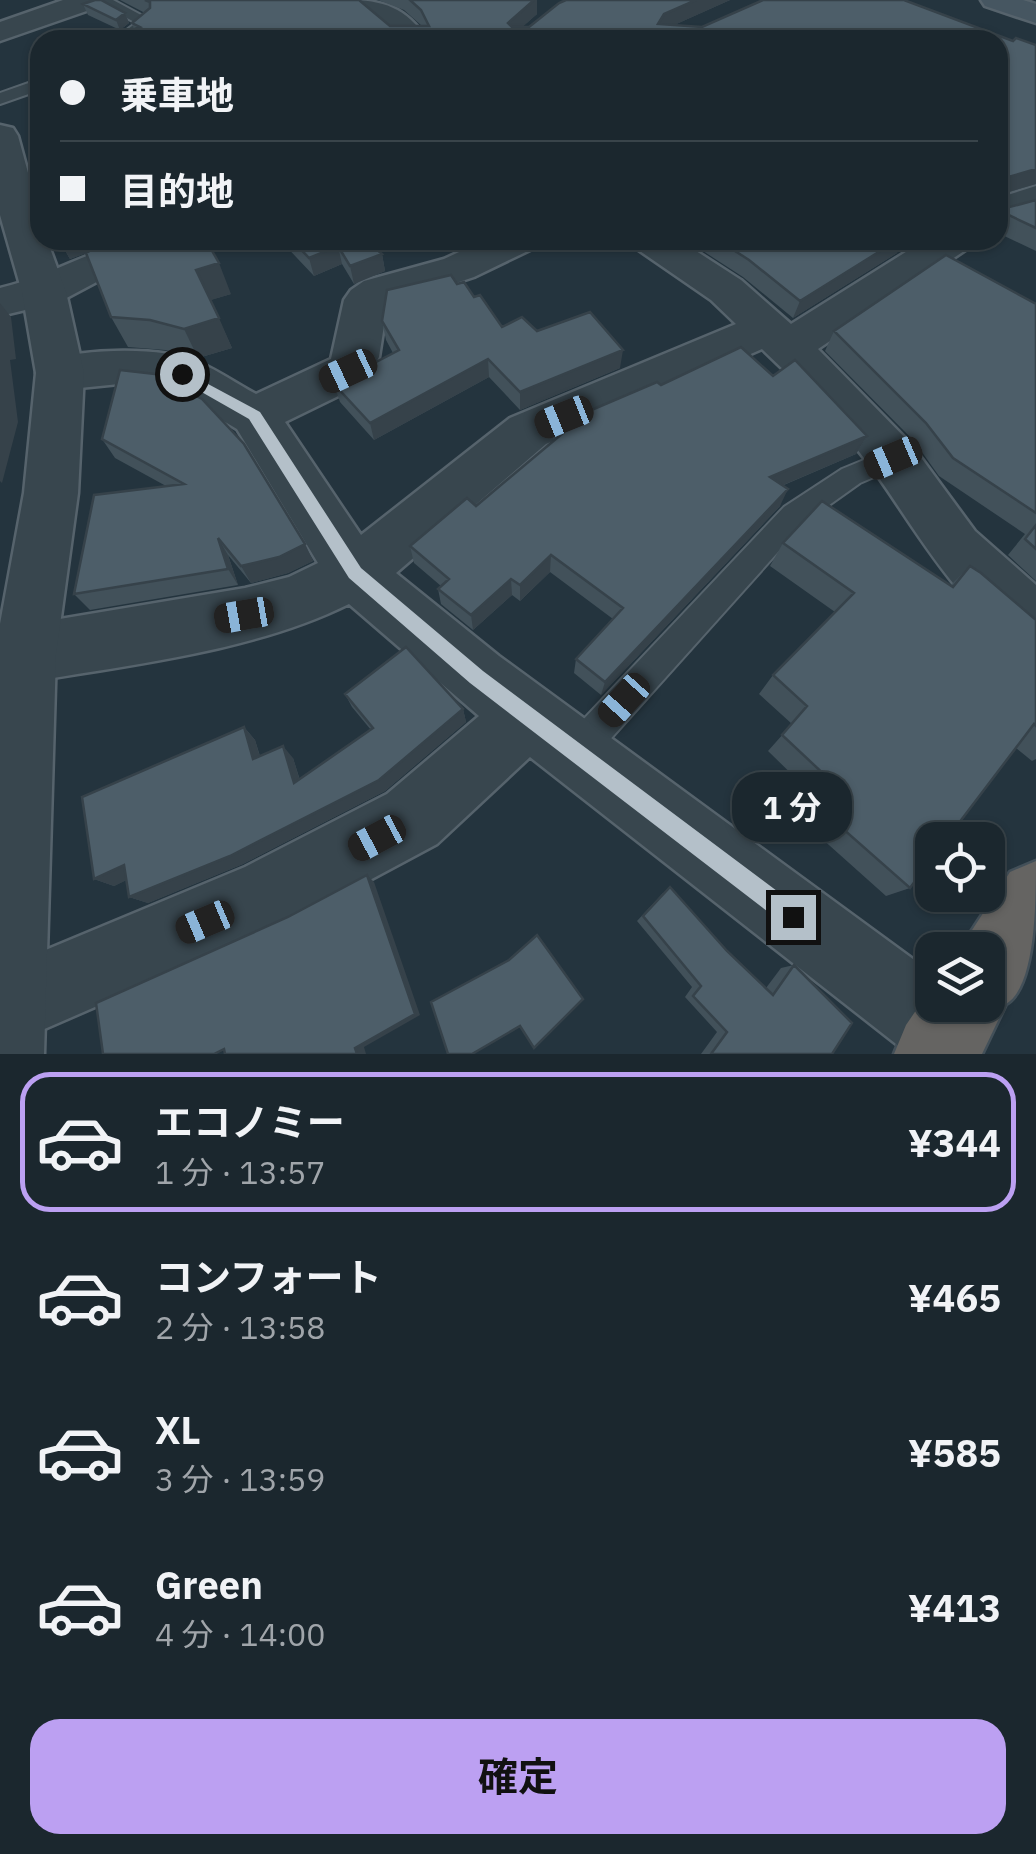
<!DOCTYPE html>
<html lang="ja">
<head>
<meta charset="utf-8">
<style>
  :root { --surface:#1b272e; --page:#242f36; --text:#f1f3f6; --muted:#a0a5aa; --line:#39444a; --accent:#bca0f2 }
  body { margin:0; font-family:"IBM Plex Sans","Noto Sans JP",sans-serif; background:var(--page); color:var(--text); height:100vh; display:flex; flex-direction:column; font-size:38px; white-space:nowrap }
  * { box-sizing:border-box; margin:0 }
  p { font-size:32px; color:var(--muted) }
  .icon { flex:none; width:55px; height:55px; fill:none; stroke:currentColor; stroke-width:2; stroke-linecap:round; stroke-linejoin:round }
  .map { position:relative; height:1054px; overflow:hidden }
  .details { display:flex; flex-direction:column; background:var(--surface); flex:1 }
  .details>* { flex:none }
  .hud { position:absolute; left:30px; top:30px; width:978px; height:220px; border-radius:30px; box-shadow:0 2px 8px #0004,0 0 0 2px var(--line); display:grid; align-content:center; height:220px; padding:0 30px; background:var(--surface) }
  .tools { position:absolute; left:915px; top:822px; display:grid; gap:20px }
  .tools a { display:grid; place-items:center; width:90px; height:90px; border-radius:20px; background:var(--surface); box-shadow:0 2px 8px #0004,0 0 0 2px var(--line); font-size:50px }
  .end { position:absolute; width:45px; height:45px; margin:-22px; border:12px solid #b4c0c9; background:#111; box-shadow:0 0 0 5px #111 }
  .from { border-radius:50% }
  .bubble { position:absolute; height:70px; border-radius:30px; background:var(--surface); box-shadow:0 2px 8px #0004,0 0 0 2px var(--line); font-size:32px; font-weight:700; line-height:70px; text-align:center }
  .car { position:absolute; width:30px; height:60px; margin:-30px -15px; border-radius:12px; box-shadow:0 0 8px 2px #0007; background:linear-gradient(#222 24%,#8ab4d8 0 40%,#222 0 76%,#8ab4d8 0 86%,#222 0) }
  .hud b { display:flex; align-items:center; gap:35px; height:95px; font-size:38px }
  .hud b+b { border-top:2px solid var(--line) }
  .hud i { width:25px; height:25px; background:var(--text) }
  ul { padding:18px 0 0; list-style:none }
  li { display:flex; align-items:center; gap:30px; height:140px; margin:0 20px 15px; padding:0 10px; border:5px solid transparent; border-radius:30px }
  li div { flex:1 }
  li b { display:block; font-size:38px }
  li em { font-style:normal; font-weight:700 }
  li.selected { border-color:var(--accent) }
  li>.icon { width:90px; height:90px; stroke-width:1.5 }
  .cta { display:flex; gap:20px; margin-top:auto; padding:20px 30px }
  .cta a { flex:1; height:115px; border-radius:30px; background:var(--accent); color:#111; font-size:40px; font-weight:700; line-height:115px; text-align:center }
  .map>svg:first-child { display:block }
  .lines { fill:none; stroke-linecap:round; stroke-linejoin:round }
  .service-casing { stroke:#56636c; stroke-width:4 }
  .minor-casing { stroke:#56636c; stroke-width:5 }
  .tertiary-casing { stroke:#56636c; stroke-width:5 }
  .secondary-casing { stroke:#56636c; stroke-width:5 }
  .trunk-casing { stroke:#435059; stroke-width:5 }
  .service { fill:#38464e; fill-rule:evenodd }
  .minor { fill:#38464e; fill-rule:evenodd }
  .tertiary { fill:#38464e; fill-rule:evenodd }
  .secondary { fill:#465661; fill-rule:evenodd }
  .trunk { fill:#656462; fill-rule:evenodd }
  .wall { fill:#42515a }
  .shaded-wall { fill:#36424a }
  .building { fill:#4d5e69; stroke:#36424a; stroke-width:2.5 }
  .route { fill:#b4c0c9 }
</style>
</head>
<body>
<div class="map">
<svg width="1036" height="1054" viewBox="0 0 1036 1054">
  <rect width="100%" height="100%" fill="#24343e"/>
  <g class="lines">
    <defs>
      <path id="service" d="M 95,0 L 113,0 L 154,22 L 131,40 L 113,40 L 136,23 Z
        M 40,79 L 40,90 L 0,104 L 0,93 Z
        M 893,448 L 902,451 L 906,458 L 902,465 L 860,483 L 804,523 L 588,764 L 576,769 L 564,764 L 559,752 L 564,740 L 784,507 L 842,469 Z"/>
      <path id="minor" d="M 63,0 L 105,0 L 101,6 L 0,41 L 0,22 Z
        M 346,0 C 384,0 405,7 428,40 L 395,40 Z
        M 1036,186 L 1036,211 L 998,223 L 998,198 Z
        M 133,240 L 202,240 L 196,249 L 121,269 L 59,302 L 0,316 L 0,288 C 47,277 87,252 133,240 Z
        M 485,240 L 538,240 L 532,249 L 474,277 L 387,306 L 379,357 L 365,383 L 285,422 L 361,535 L 510,418 L 736,324 L 711,300 L 637,249 L 631,240 L 679,240 L 741,280 L 791,324 L 925,240 L 973,240 L 967,249 L 818,349 L 911,444 L 975,531 L 1036,585 L 1036,650 C 968,625 917,531 877,475 C 846,432 800,385 762,349 L 546,444 L 396,573 L 499,656 L 932,973 L 932,1005 L 976,1006 L 988,1034 L 980,1054 L 909,1054 L 530,757 L 437,844 L 297,919 L 33,1034 L 5,1045 L 0,1043 L 0,969 L 245,867 L 387,794 L 479,716 L 349,604 C 246,655 114,666 0,687 L 0,629 L 245,588 L 289,577 L 318,563 L 237,429 L 171,390 L 119,384 L 60,390 L 43,385 L 36,373 L 43,361 C 85,349 160,345 200,363 C 219,371 237,384 256,394 L 331,359 L 344,300 L 351,290 L 364,281 L 444,259 Z"/>
      <path id="tertiary" d="M 0,125 L 13,128 L 18,136 L 40,217 L 40,240 L 47,240 L 66,292 L 84,373 L 78,493 L 56,654 L 44,1054 L 0,1054 L 0,624 L 24,493 L 36,373 L 22,292 L 0,215 Z"/>
      <path id="secondary" d="M 981,0 L 1023,0 L 1036,4 L 1036,23 L 985,6 Z"/>
      <path id="trunk" d="M 1036,861 C 1036,900 1036,987 1006,1004 L 982,1054 L 894,1054 L 906,1025 L 932,987 L 932,1005 L 988,1005 L 988,950 L 959,950 L 1010,872 Z"/>
    </defs>
    <use href="#service" class="service-casing"/>
    <use href="#minor" class="minor-casing"/>
    <use href="#tertiary" class="tertiary-casing"/>
    <use href="#secondary" class="secondary-casing"/>
    <use href="#trunk" class="trunk-casing"/>
    <use href="#service" class="service"/>
    <use href="#minor" class="minor"/>
    <use href="#tertiary" class="tertiary"/>
    <use href="#secondary" class="secondary"/>
    <use href="#trunk" class="trunk"/>
  </g>
  <path class="wall" d="M 120,0 L 359,0 L 390,26 L 422,26 L 404,10 L 378,0 L 537,0 L 537,14 L 522,27 L 529,27 L 559,3 L 566,0 L 730,0 L 674,25 L 702,27 L 763,0 L 904,0 L 1013,41 L 1016,38 L 1036,45 L 1036,184 L 1006,193 L 1006,208 L 1036,200 L 1036,251 L 998,233 L 998,40 L 107,40 L 134,29 L 132,23 L 145,13 Z
    M 83,4 L 125,13 L 129,23 L 120,30 L 88,15 Z
    M 59,240 L 231,294 L 210,300 L 232,348 L 198,358 L 165,350 L 128,347 L 111,317 L 86,253 L 70,259 Z
    M 280,240 L 366,240 L 382,254 L 385,271 L 354,284 L 342,264 L 314,276 Z
    M 686,240 L 903,240 L 897,253 L 793,318 L 743,277 Z
    M 457,284 L 474,297 L 502,327 L 537,331 L 620,368 L 520,410 L 489,377 L 374,440 L 340,402 L 334,384 L 393,353 L 386,340 L 382,321 Z
    M 1036,304 L 1036,581 L 1008,555 L 1025,534 L 939,476 L 914,441 L 825,351 L 834,331 Z
    M 773,376 L 867,436 L 856,454 L 784,485 L 780,506 L 601,695 L 574,673 L 576,659 L 613,619 L 550,572 L 520,601 L 512,595 L 473,630 L 441,604 L 438,589 L 441,586 L 414,563 L 410,546 L 476,506 L 553,441 L 554,426 L 661,385 Z
    M 102,439 L 305,544 L 313,561 L 288,573 L 251,583 L 228,555 L 238,585 L 90,610 L 74,594 L 166,486 L 115,458 Z
    M 783,543 L 951,585 L 970,566 L 1036,620 L 1036,759 L 1032,761 L 1016,748 L 910,888 L 886,896 L 792,812 L 810,792 L 768,751 L 792,724 L 759,694 L 773,675 L 835,612 L 770,566 Z
    M 345,694 L 463,709 L 466,722 L 385,791 L 243,864 L 148,903 L 129,897 L 126,880 L 114,886 L 94,879 L 244,727 L 255,740 L 260,756 L 293,758 L 300,780 L 371,730 L 352,707 Z
    M 663,893 L 766,988 L 781,968 L 794,965 L 832,1054 L 701,1054 L 717,1032 L 685,997 L 692,987 L 637,921 Z"/>
  <path class="shaded-wall" d="M 534,0 L 537,0 L 537,14 L 508,40 L 508,23 Z
    M 696,0 L 730,0 L 661,31 L 658,24 L 664,14 Z
    M 125,13 L 129,23 L 120,30 L 116,20 Z
    M 1036,169 L 1036,184 L 998,195 L 1005,178 Z
    M 64,240 L 122,240 L 70,259 L 60,242 Z
    M 898,240 L 903,240 L 897,253 L 793,318 L 800,301 Z
    M 338,246 L 342,264 L 314,276 L 309,258 Z
    M 382,254 L 385,271 L 354,284 L 350,266 Z
    M 219,263 L 231,294 L 208,301 L 196,270 Z
    M 0,303 L 11,317 L 16,359 L 10,360 L 18,422 L 2,483 L 0,481 Z
    M 219,318 L 232,348 L 198,358 L 184,329 Z
    M 623,350 L 620,368 L 520,410 L 520,392 Z
    M 488,359 L 489,377 L 374,440 L 370,423 Z
    M 867,436 L 856,454 L 762,494 L 770,477 Z
    M 788,489 L 780,506 L 601,695 L 605,682 Z
    M 218,538 L 228,555 L 238,585 L 228,569 Z
    M 305,544 L 313,561 L 288,573 L 251,583 L 241,566 Z
    M 551,555 L 550,572 L 520,601 L 520,585 Z
    M 511,579 L 512,595 L 473,630 L 471,615 Z
    M 463,709 L 466,722 L 385,791 L 243,864 L 148,903 L 129,897 Z
    M 244,727 L 255,740 L 264,771 L 253,759 Z
    M 283,746 L 293,758 L 304,794 L 294,783 Z
    M 124,865 L 142,873 L 114,886 L 94,879 Z
    M 367,875 L 374,882 L 420,1015 L 364,1047 L 366,1054 L 357,1054 L 355,1048 Z"/>
  <path class="building" d="M 95,0 L 101,0 L 125,13 L 116,20 L 83,4 Z
    M 145,0 L 359,0 L 390,26 L 429,26 L 421,10 L 410,0 L 534,0 L 508,23 L 512,27 L 529,27 L 559,3 L 566,0 L 696,0 L 664,14 L 658,24 L 702,27 L 763,0 L 904,0 L 1013,41 L 1016,38 L 1036,45 L 1036,169 L 1005,178 L 1006,208 L 1036,200 L 1036,228 L 998,210 L 998,40 L 107,40 L 140,27 L 132,23 L 150,8 L 150,2 Z
    M 115,240 L 206,240 L 219,263 L 196,270 L 219,318 L 184,329 L 150,320 L 111,317 L 86,253 L 106,242 Z
    M 292,240 L 366,240 L 382,254 L 350,266 L 338,246 L 309,258 Z
    M 718,240 L 898,240 L 800,301 L 749,260 Z
    M 946,255 L 1036,304 L 1036,513 L 953,458 L 926,423 L 834,331 Z
    M 451,275 L 457,284 L 464,282 L 474,297 L 480,295 L 502,327 L 522,317 L 537,331 L 590,312 L 623,350 L 520,392 L 488,359 L 370,423 L 334,384 L 399,350 L 382,321 L 387,290 Z
    M 741,347 L 773,376 L 795,360 L 867,436 L 770,477 L 788,489 L 605,682 L 576,659 L 623,608 L 551,555 L 520,585 L 511,579 L 471,615 L 438,589 L 449,579 L 410,546 L 467,498 L 476,506 L 563,433 L 554,426 L 657,382 L 661,385 Z
    M 120,370 L 155,374 L 202,399 L 244,444 L 305,544 L 279,557 L 241,566 L 218,538 L 228,569 L 74,594 L 94,495 L 184,484 L 102,439 Z
    M 822,501 L 953,587 L 970,566 L 981,573 L 1036,620 L 1036,726 L 1034,724 L 946,840 L 932,840 L 932,858 L 910,888 L 809,799 L 828,778 L 782,735 L 807,706 L 773,675 L 854,593 L 783,543 Z
    M 1036,525 L 1036,549 L 1025,539 Z
    M 406,647 L 463,709 L 379,780 L 230,856 L 129,897 L 124,865 L 94,879 L 82,797 L 244,727 L 253,759 L 283,746 L 294,783 L 373,728 L 345,694 Z
    M 367,875 L 415,1014 L 355,1048 L 357,1054 L 225,1054 L 224,1049 L 214,1054 L 103,1054 L 96,1003 L 288,917 Z
    M 670,887 L 727,951 L 773,995 L 794,965 L 852,1023 L 832,1054 L 711,1054 L 727,1032 L 693,996 L 701,986 L 643,916 Z
    M 537,935 L 583,999 L 534,1048 L 520,1026 L 472,1054 L 448,1054 L 431,1002 L 509,960 Z"/>
  <path class="route" d="M 182,370 L 260,412 L 361,568 L 483,671 L 801,909 L 804,917 L 801,925 L 793,928 L 785,925 L 470,683 L 349,578 L 249,419 L 177,378 L 175,374 Z"/>
</svg>
<div class="tools">
<a><svg class="icon" aria-label="locate" viewBox="0 0 24 24"><circle cx="12" cy="12" r="6"/><path d="M12 2v4M12 18v4M2 12h4M18 12h4"/></svg></a>
<a><svg class="icon" aria-label="layers" viewBox="0 0 24 24"><path d="M12 4l9 5-9 5-9-5zM3 14l9 5 9-5"/></svg></a>
</div>
<i class="end from" style="left:182px;top:374px"></i>
<i class="end" style="left:793px;top:917px"></i>
<div class="bubble" style="left:732px;top:772px;width:120px">1 分</div>
<i class="car" style="left:348px;top:371px;rotate:245deg"></i>
<i class="car" style="left:564px;top:417px;rotate:248deg"></i>
<i class="car" style="left:893px;top:458px;rotate:247deg"></i>
<i class="car" style="left:244px;top:615px;rotate:260deg"></i>
<i class="car" style="left:624px;top:700px;rotate:222deg"></i>
<i class="car" style="left:377px;top:838px;rotate:242deg"></i>
<i class="car" style="left:205px;top:922px;rotate:247deg"></i>
<div class="hud">
<b><i class="from"></i>乗車地</b>
<b><i></i>目的地</b>
</div>
</div>
<section class="details">
<ul>
<li class="selected"><svg class="icon" aria-label="car" viewBox="0 0 24 24"><path d="M5 17H2v-5l4-1 3-4h7l3 4 3 1v5h-3M9 17h6M6 11h13"/><circle cx="7" cy="17" r="2"/><circle cx="17" cy="17" r="2"/></svg><div><b>エコノミー</b><p>1 分 · 13:57</p></div><em>¥344</em></li>
<li><svg class="icon" aria-label="car" viewBox="0 0 24 24"><path d="M5 17H2v-5l4-1 3-4h7l3 4 3 1v5h-3M9 17h6M6 11h13"/><circle cx="7" cy="17" r="2"/><circle cx="17" cy="17" r="2"/></svg><div><b>コンフォート</b><p>2 分 · 13:58</p></div><em>¥465</em></li>
<li><svg class="icon" aria-label="car" viewBox="0 0 24 24"><path d="M5 17H2v-5l4-1 3-4h7l3 4 3 1v5h-3M9 17h6M6 11h13"/><circle cx="7" cy="17" r="2"/><circle cx="17" cy="17" r="2"/></svg><div><b>XL</b><p>3 分 · 13:59</p></div><em>¥585</em></li>
<li><svg class="icon" aria-label="car" viewBox="0 0 24 24"><path d="M5 17H2v-5l4-1 3-4h7l3 4 3 1v5h-3M9 17h6M6 11h13"/><circle cx="7" cy="17" r="2"/><circle cx="17" cy="17" r="2"/></svg><div><b>Green</b><p>4 分 · 14:00</p></div><em>¥413</em></li>
</ul>
<div class="cta"><a>確定</a></div>
</section>
</body>
</html>
